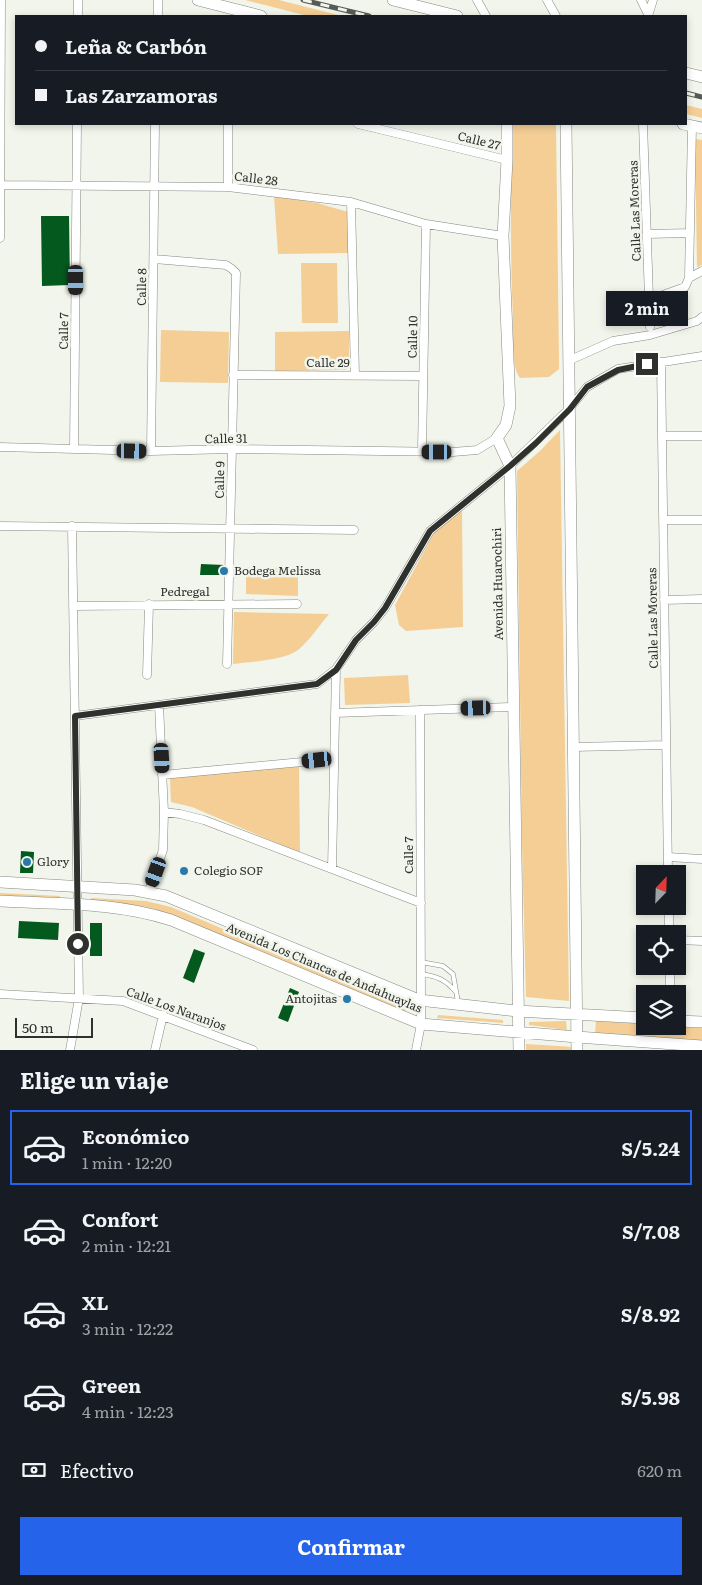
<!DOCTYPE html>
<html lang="es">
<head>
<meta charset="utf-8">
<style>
  :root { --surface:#171b24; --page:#242831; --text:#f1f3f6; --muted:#9ea1a6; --line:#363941; --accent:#2563eb }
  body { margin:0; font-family:Literata,serif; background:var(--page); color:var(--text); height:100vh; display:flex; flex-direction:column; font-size:19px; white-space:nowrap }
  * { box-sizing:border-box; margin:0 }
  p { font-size:16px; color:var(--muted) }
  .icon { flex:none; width:28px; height:28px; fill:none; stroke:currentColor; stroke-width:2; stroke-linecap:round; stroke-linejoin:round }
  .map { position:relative; height:1050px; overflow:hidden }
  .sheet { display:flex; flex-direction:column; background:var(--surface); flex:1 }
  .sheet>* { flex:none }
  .hud { position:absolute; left:15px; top:15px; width:672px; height:110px; border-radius:0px; box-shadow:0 2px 8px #0003; display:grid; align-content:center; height:110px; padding:0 20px; background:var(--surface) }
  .needle { width:32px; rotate:23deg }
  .controls { position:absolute; left:636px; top:865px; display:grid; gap:10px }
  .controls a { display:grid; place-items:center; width:50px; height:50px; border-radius:0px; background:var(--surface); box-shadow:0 2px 8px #0003; font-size:25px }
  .scale { position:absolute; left:15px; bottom:12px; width:78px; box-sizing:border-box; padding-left:5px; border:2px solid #2f312d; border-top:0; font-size:14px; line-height:18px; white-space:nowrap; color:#2f312d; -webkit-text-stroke:4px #f1f5eb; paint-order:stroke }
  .end { position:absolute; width:22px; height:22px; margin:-11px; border:6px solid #2f312d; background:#fff; box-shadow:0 0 0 2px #fff }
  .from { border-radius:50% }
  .bubble { position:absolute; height:35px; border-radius:0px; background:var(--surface); box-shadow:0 2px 8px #0003; font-size:16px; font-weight:700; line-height:35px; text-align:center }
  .car { position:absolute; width:15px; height:30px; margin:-15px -8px; border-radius:6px; box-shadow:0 0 4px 1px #0007; background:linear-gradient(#222 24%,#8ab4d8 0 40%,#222 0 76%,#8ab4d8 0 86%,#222 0) }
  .hud b { display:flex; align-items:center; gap:18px; height:48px; font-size:19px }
  .hud b+b { border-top:1px solid var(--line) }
  .hud i { width:12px; height:12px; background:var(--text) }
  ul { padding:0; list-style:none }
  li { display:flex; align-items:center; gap:15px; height:75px; margin:0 10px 8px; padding:0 10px; border:2px solid transparent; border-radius:0px }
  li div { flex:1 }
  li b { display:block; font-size:19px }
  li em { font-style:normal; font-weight:700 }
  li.on { border-color:var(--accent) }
  li>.icon { width:45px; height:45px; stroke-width:1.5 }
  h2 { padding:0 20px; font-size:22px; line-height:60px }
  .pay { display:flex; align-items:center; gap:12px; height:55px; padding:0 20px; font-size:19px }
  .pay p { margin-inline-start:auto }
  .primary-button { display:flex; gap:10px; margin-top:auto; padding:10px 20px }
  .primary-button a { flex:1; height:58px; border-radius:0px; background:var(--accent); color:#fff; font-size:20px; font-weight:700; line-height:58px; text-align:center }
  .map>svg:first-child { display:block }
  .green { fill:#f4ce95 }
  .building { fill:#04591e }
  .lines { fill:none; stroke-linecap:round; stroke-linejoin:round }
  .lane-casing { stroke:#868980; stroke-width:5 }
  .street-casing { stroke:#868980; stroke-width:9 }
  .secondary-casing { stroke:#868980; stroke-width:12 }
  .lane { stroke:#fff; stroke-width:4 }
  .street { stroke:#fff; stroke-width:8 }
  .secondary { stroke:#fff; stroke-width:11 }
  .rail-casing { stroke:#585b55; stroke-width:5 }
  .rail { stroke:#f1f5eb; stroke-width:3; stroke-dasharray:9; stroke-linecap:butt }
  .route { stroke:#2f312d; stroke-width:6 }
  .poi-dot { fill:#297aab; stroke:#f1f5eb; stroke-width:2 }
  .labels { text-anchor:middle; stroke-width:5; stroke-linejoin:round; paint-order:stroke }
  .street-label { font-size:12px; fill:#2f312d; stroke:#f1f5eb }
  .poi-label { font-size:12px; fill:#2f312d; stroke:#f1f5eb; text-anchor:start }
</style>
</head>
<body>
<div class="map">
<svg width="702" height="1050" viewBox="0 0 702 1050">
  <rect width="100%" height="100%" fill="#f1f5eb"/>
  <path class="green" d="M 245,0 L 279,0 L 342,16 L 308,16 Z
    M 686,105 L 702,109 L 702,118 L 686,114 Z
    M 511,124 L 556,124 L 559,362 L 559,369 L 549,377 L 520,378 C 511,367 513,334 513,319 C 510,254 511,189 511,124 Z
    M 695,139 L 702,140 L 702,265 L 697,267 Z
    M 274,196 L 317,203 L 348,212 L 348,253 L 278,254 Z
    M 301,263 L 337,263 L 338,323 L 302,323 Z
    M 161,330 L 229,332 L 228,383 L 160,382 Z
    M 349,331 L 349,367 L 346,370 L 275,371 L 275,332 Z
    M 560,430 L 569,1001 L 526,997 L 522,843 L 517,471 L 540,451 Z
    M 462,509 L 463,627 L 406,631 L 399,625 L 395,605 L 434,533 Z
    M 246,567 L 298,569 L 298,596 L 246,594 Z
    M 234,612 L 329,614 C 319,626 310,640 298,650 C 285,660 250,662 233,664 Z
    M 408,675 L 410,703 L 345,705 L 344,678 Z
    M 299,764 L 300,853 L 192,807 L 171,802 L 170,778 Z
    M 0,893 L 60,896 L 60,901 L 0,897 Z
    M 91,898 L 146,901 L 171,907 L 407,1006 L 405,1012 L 158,910 L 143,906 L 91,903 Z
    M 438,1015 L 503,1020 L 503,1023 L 437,1018 Z
    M 566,1021 L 567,1030 L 529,1025 L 529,1022 Z
    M 596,1021 L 645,1024 L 645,1026 L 702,1028 L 702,1041 L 595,1034 Z
    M 526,1044 L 573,1047 L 573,1050 L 526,1050 Z"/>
  <path class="building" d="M 41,216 L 69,216 L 70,285 L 42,286 Z
    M 201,564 L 224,565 L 223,575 L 200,575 Z
    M 21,851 L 34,852 L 33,873 L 20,873 Z
    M 19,921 L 59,923 L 58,940 L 18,938 Z
    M 90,923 L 102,923 L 102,956 L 90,956 Z
    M 194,949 L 205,953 L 194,983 L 183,978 Z
    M 290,988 L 299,992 L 288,1022 L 278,1018 Z"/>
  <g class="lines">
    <defs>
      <path id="lane" d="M 421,962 L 443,966 L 453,974 L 458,1002
        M 421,974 C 437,976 446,980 456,992"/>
      <path id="street" d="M 477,0 L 486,16
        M 547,0 L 556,16
        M 641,0 L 648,14
        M 78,16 L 78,0
        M 158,16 L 158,0
        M 648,16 L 653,0
        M 358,124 L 507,160
        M 643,124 L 650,327
        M 692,126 L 689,278 L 702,271
        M 1,185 L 228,187 L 351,202 L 426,224 L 503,236
        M 228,187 L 228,124
        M 351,202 L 355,375
        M 647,234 L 690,233
        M 0,238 L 1,0
        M 154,259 L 226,265 L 232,269 L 236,273 L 227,664
        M 649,300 L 685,287 L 689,278
        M 570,360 L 613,341 L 650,335 L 697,321 L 702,317
        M 661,362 L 668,874
        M 233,375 L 423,376
        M 662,436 L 702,436
        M 0,447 L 151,451 L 232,449 L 453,452 L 477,450 L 497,438
        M 74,449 L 77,124
        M 151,451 L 155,124
        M 422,451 L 426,224
        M 663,520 L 702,520
        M 0,526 L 354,530
        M 664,600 L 702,599
        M 73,606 L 297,604
        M 147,675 L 149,604
        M 335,713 L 513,707
        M 75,716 L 317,684 L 336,669 L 356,640 L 374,622 L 385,608 L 430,531 L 510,466 L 569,409 L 587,387 L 618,369 L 702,356
        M 573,747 L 666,745
        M 162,775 L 334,759
        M 164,812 L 180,814 L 204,820 L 421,903
        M 668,857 L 702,859
        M 332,869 L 336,669
        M 149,891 L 163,850 L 164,812 L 159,705
        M 669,906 L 669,934
        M 678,940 L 702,941
        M 670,966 L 670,994
        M 0,994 L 123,1001 L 253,1050
        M 70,1050 L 79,998 L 72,526
        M 155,1050 L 163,1015
        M 416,1050 L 421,1024 L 421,1000 L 420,710"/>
      <path id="secondary" d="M 198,0 L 261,16
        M 393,0 L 457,16
        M 686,73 L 702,77
        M 507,124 L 507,160 L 503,236 L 510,406 L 506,425 L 497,438 L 510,466 L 519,1050
        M 566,124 L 577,1050
        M 683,124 L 702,128
        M 0,882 L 135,890 L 166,896 L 419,1000 L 517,1011 L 645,1018
        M 0,901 C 57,904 117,902 171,920 L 421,1024 L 577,1037 L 702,1046
        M 678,1021 L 702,1022"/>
    </defs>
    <use href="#lane" class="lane-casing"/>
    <use href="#street" class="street-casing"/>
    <use href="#secondary" class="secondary-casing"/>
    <use href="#lane" class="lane"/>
    <use href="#street" class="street"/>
    <use href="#secondary" class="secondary"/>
    <defs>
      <path id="rail" d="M 303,0 L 369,16
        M 686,93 L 702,97"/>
    </defs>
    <use href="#rail" class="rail-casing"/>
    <use href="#rail" class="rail"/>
  </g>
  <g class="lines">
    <path class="route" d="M 78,944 L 75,716 L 317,684 L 336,670 L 356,640 L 374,622 L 385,608 L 430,531 L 510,466 L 536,443 L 570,409 L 587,387 L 618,370 L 647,364"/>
  </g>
  <g class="poi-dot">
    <circle cx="224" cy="571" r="5"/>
    <circle cx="27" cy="862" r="5"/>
    <circle cx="184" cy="871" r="5"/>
    <circle cx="347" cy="999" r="5"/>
  </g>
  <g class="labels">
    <g class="street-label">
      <text transform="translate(479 141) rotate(14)" y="4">Calle 27</text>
      <text transform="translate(256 179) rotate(7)" y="4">Calle 28</text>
      <text transform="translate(635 211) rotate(-92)" y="4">Calle Las Moreras</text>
      <text transform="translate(142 287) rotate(-89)" y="4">Calle 8</text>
      <text transform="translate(64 331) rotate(-89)" y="4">Calle 7</text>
      <text transform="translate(413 337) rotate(-89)" y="4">Calle 10</text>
      <text x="328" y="367">Calle 29</text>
      <text transform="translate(226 439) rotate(-1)" y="4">Calle 31</text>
      <text transform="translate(220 480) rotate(-89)" y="4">Calle 9</text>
      <text transform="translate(498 584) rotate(-91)" y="4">Avenida Huarochiri</text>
      <text x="185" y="596">Pedregal</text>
      <text transform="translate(653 618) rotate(-91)" y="4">Calle Las Moreras</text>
      <text transform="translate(409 855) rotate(-90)" y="4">Calle 7</text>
      <text transform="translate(324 968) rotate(23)" y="4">Avenida Los Chancas de Andahuaylas</text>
      <text transform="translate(176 1009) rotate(20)" y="4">Calle Los Naranjos</text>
    </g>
    <g class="poi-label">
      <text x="234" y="575">Bodega Melissa</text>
      <text x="37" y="866">Glory</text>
      <text x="194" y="875">Colegio SOF</text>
      <text x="337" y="1003" text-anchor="end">Antojitas</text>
    </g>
  </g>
</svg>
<div class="controls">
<a><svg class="needle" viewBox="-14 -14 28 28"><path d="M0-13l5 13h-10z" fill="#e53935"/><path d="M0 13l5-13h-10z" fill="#9ea1a6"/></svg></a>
<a><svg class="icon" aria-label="locate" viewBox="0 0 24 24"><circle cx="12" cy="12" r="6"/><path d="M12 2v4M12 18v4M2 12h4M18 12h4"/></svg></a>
<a><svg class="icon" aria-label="layers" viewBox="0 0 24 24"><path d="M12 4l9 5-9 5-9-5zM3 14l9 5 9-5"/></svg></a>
</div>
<div class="scale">50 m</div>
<i class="end from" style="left:78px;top:944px"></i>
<i class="end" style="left:647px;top:364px"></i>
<div class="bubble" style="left:606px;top:291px;width:82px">2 min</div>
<i class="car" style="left:76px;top:280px;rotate:180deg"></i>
<i class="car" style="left:132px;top:451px;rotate:91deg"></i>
<i class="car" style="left:437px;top:452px;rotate:270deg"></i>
<i class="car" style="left:476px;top:708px;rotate:268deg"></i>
<i class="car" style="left:162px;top:758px;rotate:177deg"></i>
<i class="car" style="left:317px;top:760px;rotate:264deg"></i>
<i class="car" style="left:156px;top:872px;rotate:200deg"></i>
<div class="hud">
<b><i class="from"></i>Leña &amp; Carbón</b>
<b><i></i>Las Zarzamoras</b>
</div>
</div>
<section class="sheet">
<h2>Elige un viaje</h2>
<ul>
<li class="on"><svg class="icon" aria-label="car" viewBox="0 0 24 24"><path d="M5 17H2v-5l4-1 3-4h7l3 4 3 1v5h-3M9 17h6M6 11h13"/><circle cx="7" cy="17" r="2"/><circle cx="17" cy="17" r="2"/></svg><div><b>Económico</b><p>1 min · 12:20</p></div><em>S/5.24</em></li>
<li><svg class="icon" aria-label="car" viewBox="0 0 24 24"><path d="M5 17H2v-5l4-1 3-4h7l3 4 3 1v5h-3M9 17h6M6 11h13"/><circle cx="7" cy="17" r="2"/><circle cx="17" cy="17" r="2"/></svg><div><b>Confort</b><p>2 min · 12:21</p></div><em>S/7.08</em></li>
<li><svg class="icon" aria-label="car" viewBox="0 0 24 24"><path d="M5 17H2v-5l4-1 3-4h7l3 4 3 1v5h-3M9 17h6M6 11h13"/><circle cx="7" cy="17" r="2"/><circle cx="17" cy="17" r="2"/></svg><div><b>XL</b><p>3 min · 12:22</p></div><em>S/8.92</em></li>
<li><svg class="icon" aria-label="car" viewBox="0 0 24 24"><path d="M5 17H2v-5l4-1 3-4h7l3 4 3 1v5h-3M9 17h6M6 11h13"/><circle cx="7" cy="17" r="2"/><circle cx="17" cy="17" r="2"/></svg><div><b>Green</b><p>4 min · 12:23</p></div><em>S/5.98</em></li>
</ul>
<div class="pay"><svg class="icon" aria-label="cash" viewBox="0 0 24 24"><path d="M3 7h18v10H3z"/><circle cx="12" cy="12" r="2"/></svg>Efectivo<p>620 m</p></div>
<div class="primary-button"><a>Confirmar</a></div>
</section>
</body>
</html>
